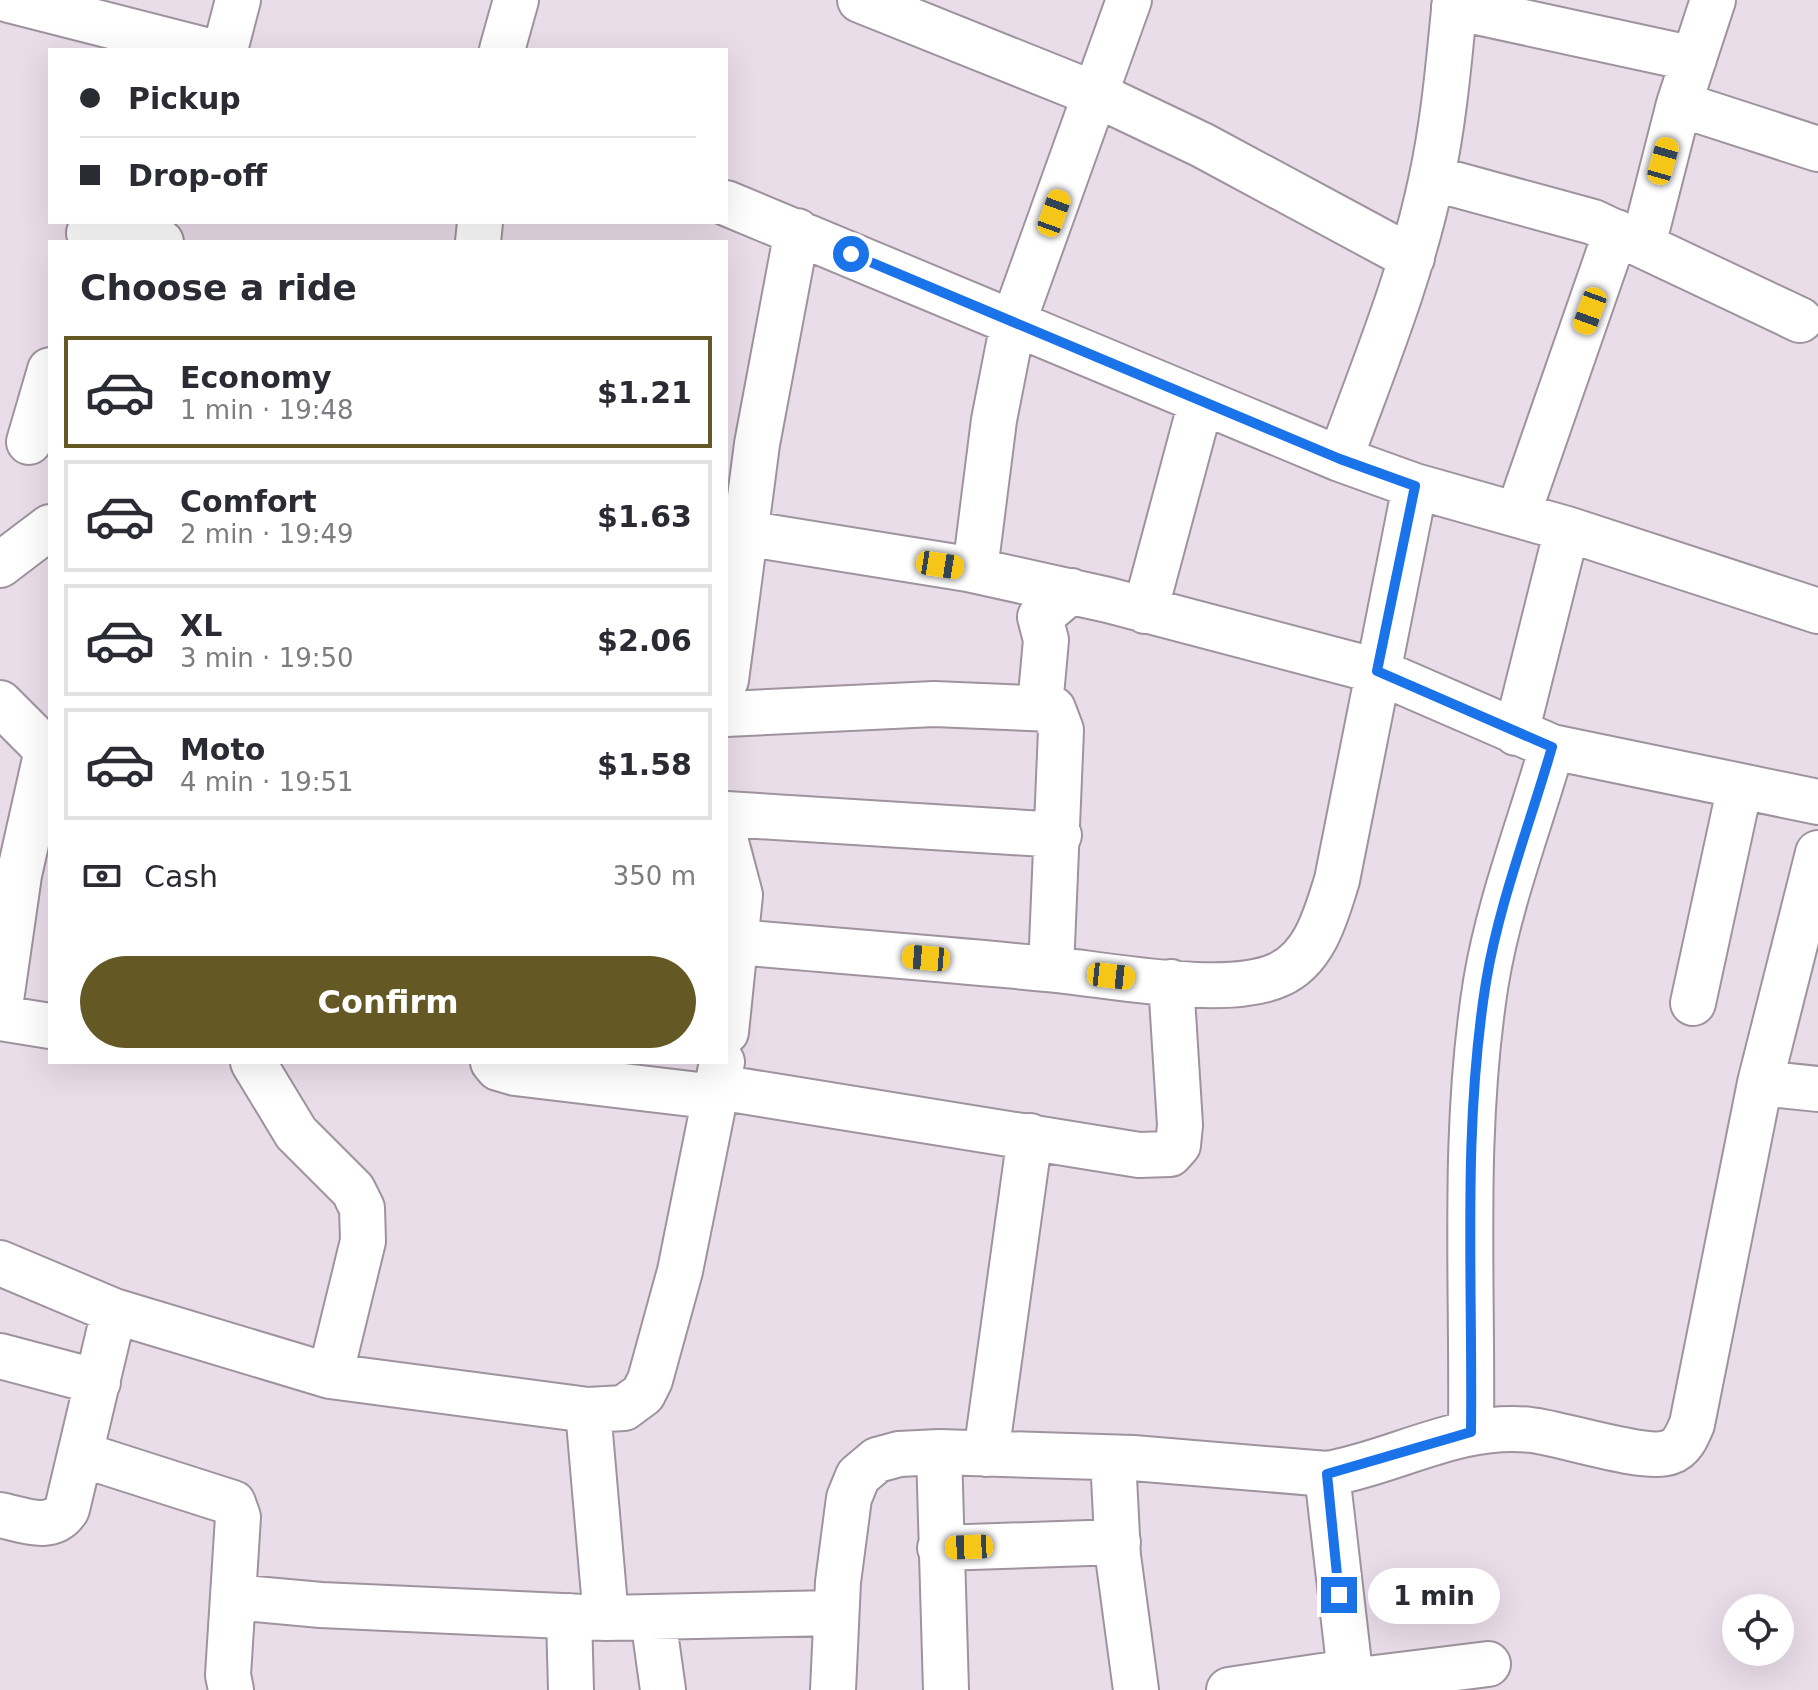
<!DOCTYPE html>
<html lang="en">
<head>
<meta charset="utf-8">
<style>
  :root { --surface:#fff; --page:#f7f7f7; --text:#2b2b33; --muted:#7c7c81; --line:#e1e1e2; --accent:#645825 }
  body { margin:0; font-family:"DejaVu Sans",sans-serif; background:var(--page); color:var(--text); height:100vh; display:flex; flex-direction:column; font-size:30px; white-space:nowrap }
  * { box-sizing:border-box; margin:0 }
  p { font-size:26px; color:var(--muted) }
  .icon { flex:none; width:44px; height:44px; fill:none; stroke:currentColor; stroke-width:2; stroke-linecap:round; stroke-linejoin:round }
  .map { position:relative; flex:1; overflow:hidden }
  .side { position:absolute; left:48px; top:240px; width:680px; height:824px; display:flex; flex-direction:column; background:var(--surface); border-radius:0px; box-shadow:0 8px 32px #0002 }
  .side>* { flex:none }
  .banner { position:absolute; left:48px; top:48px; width:680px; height:176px; border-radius:0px; box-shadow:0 8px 32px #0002; display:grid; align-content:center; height:176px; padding:0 32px; background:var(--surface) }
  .buttons { position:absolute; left:1722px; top:1594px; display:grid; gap:16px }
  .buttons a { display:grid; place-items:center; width:72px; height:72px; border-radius:50%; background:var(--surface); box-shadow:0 8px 32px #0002; font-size:40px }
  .end { position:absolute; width:36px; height:36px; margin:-18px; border:10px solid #1a73e8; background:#fff; box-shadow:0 0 0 4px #fff }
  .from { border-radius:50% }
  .bubble { position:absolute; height:56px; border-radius:28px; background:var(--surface); box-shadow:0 8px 32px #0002; font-size:26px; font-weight:700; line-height:56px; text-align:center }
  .car { position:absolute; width:24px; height:48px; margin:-24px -12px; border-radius:10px; box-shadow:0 0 6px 2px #0007; background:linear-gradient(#f5c518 24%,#345 0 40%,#f5c518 0 76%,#345 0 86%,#f5c518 0) }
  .banner b { display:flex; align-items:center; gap:28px; height:76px; font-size:30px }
  .banner b+b { border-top:2px solid var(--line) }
  .banner i { width:20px; height:20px; background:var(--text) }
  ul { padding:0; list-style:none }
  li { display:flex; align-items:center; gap:24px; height:112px; margin:0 16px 12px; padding:0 16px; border:4px solid var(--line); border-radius:0px }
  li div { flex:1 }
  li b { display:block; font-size:30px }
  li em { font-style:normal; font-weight:700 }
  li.current { border-color:var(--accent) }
  li>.icon { width:72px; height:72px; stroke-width:1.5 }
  h2 { padding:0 32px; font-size:36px; line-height:96px }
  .pay { display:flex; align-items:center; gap:20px; height:88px; padding:0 32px; font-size:30px }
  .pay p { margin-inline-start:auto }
  .action { display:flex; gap:16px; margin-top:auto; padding:16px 32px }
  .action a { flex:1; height:92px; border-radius:48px; background:var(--accent); color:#fff; font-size:32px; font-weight:700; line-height:92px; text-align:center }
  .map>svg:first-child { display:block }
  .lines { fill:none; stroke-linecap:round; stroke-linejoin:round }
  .minor-casing { stroke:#9e939e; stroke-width:48 }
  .minor { stroke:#fff; stroke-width:44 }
  .route { stroke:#1a73e8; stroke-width:10 }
</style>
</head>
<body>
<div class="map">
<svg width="1818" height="1690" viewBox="0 0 1818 1690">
  <rect width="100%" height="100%" fill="#e9dde9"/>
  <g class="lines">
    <defs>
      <path id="minor" d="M 9,0 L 205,50
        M 860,0 L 1097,95 L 1202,145 L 1412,258
        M 1454,7 L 1694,59
        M 225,50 L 238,0
        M 502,50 L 516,0
        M 1679,104 L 1818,149
        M 1432,178 L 1593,222 L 1800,320
        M 726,203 L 1340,459 L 1415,486 L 1567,529 L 1818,611
        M 89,233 L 161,242
        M 478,242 L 480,222
        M 1643,245 L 1679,104 L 1713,0
        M 29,442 L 50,370
        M 1340,459 C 1373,368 1411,277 1431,181 C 1444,122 1449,60 1455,0
        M 1518,514 L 1616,232
        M 744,533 L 968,569 L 1108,600 L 1377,671 L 1552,747 L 1818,802
        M 0,565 L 50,527
        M 975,570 L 994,420 L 1013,323 L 1129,0
        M 1145,611 L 1201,402
        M 726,680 L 757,444 L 797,231
        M 0,703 L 50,753
        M 1040,706 L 1046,640 L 1040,617 L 1071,591
        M 726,714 L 934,704 L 1053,709 L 1061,730 L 1051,969
        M 1516,733 L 1567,529
        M 726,814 L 1059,835
        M 726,842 L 740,895 L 726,1032
        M 737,942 C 840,951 944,959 1047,969 C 1107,974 1224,999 1278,975 C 1315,959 1326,915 1337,880 L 1415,486
        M 1693,1003 L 1740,786
        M 0,1007 L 19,875 L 47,750
        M 0,1018 L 50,1026
        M 253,1062 L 296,1133 L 353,1190 L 362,1208 L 363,1241 L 330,1376
        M 493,1062 L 498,1068 L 515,1073 L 716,1097
        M 1760,1083 L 1818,1089
        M 718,1087 L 1139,1155 L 1170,1154 L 1178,1145 L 1180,1125 L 1171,982
        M 0,1263 L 114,1311
        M 0,1356 L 98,1382
        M 588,1410 L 606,1618
        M 1471,1432 C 1473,1282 1462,1132 1486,982 C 1499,903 1530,824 1552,747
        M 939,1452 L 946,1690
        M 80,1454 L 233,1503 L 238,1517 L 228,1675 L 231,1690
        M 986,1454 L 1030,1136
        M 1113,1458 L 1118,1556 L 1136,1690
        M 1327,1474 L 1352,1690
        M 0,1515 C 24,1520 52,1533 67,1509 L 114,1311 L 330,1376 L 588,1410 L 624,1408 L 643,1394 L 650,1380 L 680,1271 L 722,1062
        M 940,1548 L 1118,1542
        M 233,1597 L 321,1605 L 606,1618 L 836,1613
        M 569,1616 L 571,1690
        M 653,1618 L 663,1690
        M 1351,1681 L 1488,1664
        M 833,1690 L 838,1582 L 849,1498 L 858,1476 L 877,1460 L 899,1454 L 939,1452 L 1133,1458 L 1327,1474 C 1396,1462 1459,1422 1531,1430 C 1561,1433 1646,1462 1670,1452 C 1682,1448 1687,1436 1692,1424 L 1760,1083 L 1818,853
        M 1229,1690 L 1349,1672"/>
    </defs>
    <use href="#minor" class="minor-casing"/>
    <use href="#minor" class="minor"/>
  </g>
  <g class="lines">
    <path class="route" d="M 851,254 L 1340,459 L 1415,486 L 1377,671 L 1552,747 C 1530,824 1499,903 1486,982 C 1462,1132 1473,1282 1471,1432 L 1327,1474 L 1339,1595"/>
  </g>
</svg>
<div class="buttons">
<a><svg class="icon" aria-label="locate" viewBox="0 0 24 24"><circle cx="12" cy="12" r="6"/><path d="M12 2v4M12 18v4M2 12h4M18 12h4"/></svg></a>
</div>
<i class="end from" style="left:851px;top:254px"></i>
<i class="end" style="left:1339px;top:1595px"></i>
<div class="bubble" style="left:1368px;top:1568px;width:132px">1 min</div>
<i class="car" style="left:1663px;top:161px;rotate:16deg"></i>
<i class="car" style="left:1054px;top:213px;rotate:20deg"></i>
<i class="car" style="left:1590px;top:311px;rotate:200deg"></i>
<i class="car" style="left:940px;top:565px;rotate:99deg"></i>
<i class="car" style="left:926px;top:958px;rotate:275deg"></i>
<i class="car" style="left:1111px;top:976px;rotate:96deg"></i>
<i class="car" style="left:969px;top:1547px;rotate:268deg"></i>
<div class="banner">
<b><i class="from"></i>Pickup</b>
<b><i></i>Drop-off</b>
</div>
<section class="side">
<h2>Choose a ride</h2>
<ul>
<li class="current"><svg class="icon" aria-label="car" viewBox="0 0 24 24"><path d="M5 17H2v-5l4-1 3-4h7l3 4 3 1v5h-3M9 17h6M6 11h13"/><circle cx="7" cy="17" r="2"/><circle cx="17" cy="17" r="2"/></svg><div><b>Economy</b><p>1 min · 19:48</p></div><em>$1.21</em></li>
<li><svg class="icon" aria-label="car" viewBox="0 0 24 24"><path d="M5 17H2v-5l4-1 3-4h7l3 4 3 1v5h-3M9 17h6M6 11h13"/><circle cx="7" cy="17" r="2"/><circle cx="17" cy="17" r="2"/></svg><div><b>Comfort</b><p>2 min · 19:49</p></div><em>$1.63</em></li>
<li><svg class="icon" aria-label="car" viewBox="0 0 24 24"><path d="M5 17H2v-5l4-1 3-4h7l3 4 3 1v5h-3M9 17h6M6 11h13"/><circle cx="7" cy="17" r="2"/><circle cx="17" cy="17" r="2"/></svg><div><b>XL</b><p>3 min · 19:50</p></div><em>$2.06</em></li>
<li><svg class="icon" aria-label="car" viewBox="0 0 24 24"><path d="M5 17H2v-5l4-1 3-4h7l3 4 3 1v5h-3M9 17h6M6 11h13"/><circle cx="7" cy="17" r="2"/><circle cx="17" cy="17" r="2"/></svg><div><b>Moto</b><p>4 min · 19:51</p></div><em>$1.58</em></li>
</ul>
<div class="pay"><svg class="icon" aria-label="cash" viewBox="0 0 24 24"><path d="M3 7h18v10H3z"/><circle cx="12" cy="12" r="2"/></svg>Cash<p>350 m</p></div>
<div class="action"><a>Confirm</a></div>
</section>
</div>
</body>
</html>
